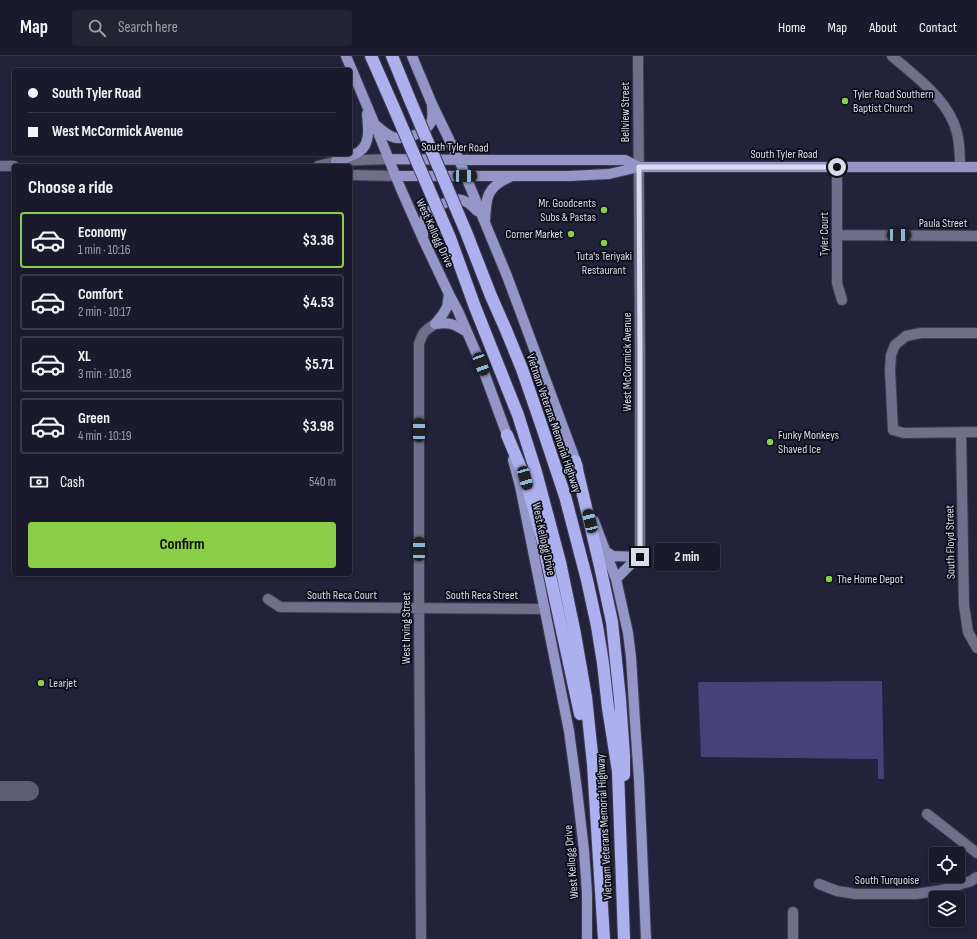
<!DOCTYPE html>
<html lang="en">
<head>
<meta charset="utf-8">
<style>
  :root { --surface:#1a1a2c; --page:#232334; --text:#f1f3f6; --muted:#9fa1a9; --line:#383848; --accent:#8bce47 }
  body { margin:0; font-family:"Sofia Sans Condensed",sans-serif; background:var(--page); color:var(--text); height:100vh; display:flex; flex-direction:column; font-size:15px; white-space:nowrap }
  * { box-sizing:border-box; margin:0 }
  p { font-size:13px; color:var(--muted) }
  .icon { flex:none; width:22px; height:22px; fill:none; stroke:currentColor; stroke-width:2; stroke-linecap:round; stroke-linejoin:round }
  .map { position:relative; flex:1; overflow:hidden }
  .details { position:absolute; left:12px; top:108px; width:340px; height:412px; display:flex; flex-direction:column; background:var(--surface); border-radius:4px; box-shadow:0 2px 6px #0003,0 0 0 1px var(--line) }
  .details>* { flex:none }
  .hud { position:absolute; left:12px; top:12px; width:340px; height:88px; border-radius:4px; box-shadow:0 2px 6px #0003,0 0 0 1px var(--line); display:grid; align-content:center; height:88px; padding:0 16px; background:var(--surface) }
  .tools { position:absolute; left:929px; top:791px; display:grid; gap:8px }
  .tools a { display:grid; place-items:center; width:36px; height:36px; border-radius:4px; background:var(--surface); box-shadow:0 2px 6px #0003,0 0 0 1px var(--line); font-size:20px }
  .end { position:absolute; width:18px; height:18px; margin:-9px; border:5px solid #dadbec; background:#111; box-shadow:0 0 0 2px #111 }
  .from { border-radius:50% }
  .bubble { position:absolute; height:28px; border-radius:4px; background:var(--surface); box-shadow:0 2px 6px #0003,0 0 0 1px var(--line); font-size:13px; font-weight:700; line-height:28px; text-align:center }
  .car { position:absolute; width:12px; height:24px; margin:-12px -6px; border-radius:5px; box-shadow:0 0 3px 1px #0007; background:linear-gradient(#222 24%,#8ab4d8 0 40%,#222 0 76%,#8ab4d8 0 86%,#222 0) }
  .hud b { display:flex; align-items:center; gap:14px; height:38px; font-size:15px }
  .hud b+b { border-top:1px solid var(--line) }
  .hud i { width:10px; height:10px; background:var(--text) }
  ul { padding:0; list-style:none }
  li { display:flex; align-items:center; gap:12px; height:56px; margin:0 8px 6px; padding:0 8px; border:2px solid var(--line); border-radius:4px }
  li div { flex:1 }
  li b { display:block; font-size:15px }
  li em { font-style:normal; font-weight:700 }
  li.selected { border-color:var(--accent) }
  li>.icon { width:36px; height:36px; stroke-width:1.5 }
  h2 { padding:0 16px; font-size:18px; line-height:48px }
  .pay { display:flex; align-items:center; gap:10px; height:44px; padding:0 16px; font-size:15px }
  .pay p { margin-inline-start:auto }
  .action { display:flex; gap:8px; margin-top:auto; padding:8px 16px }
  .action a { flex:1; height:46px; border-radius:4px; background:var(--accent); color:#111; font-size:16px; font-weight:700; line-height:46px; text-align:center }
  header { display:flex; align-items:center; gap:24px; box-sizing:border-box; height:56px; padding:0 20px; background:var(--surface); border-bottom:1px solid var(--line) }
  header strong { font-size:19px }
  nav { display:flex; gap:22px; margin-inline-start:auto; font-size:14px }
  .search { width:280px; height:36px; background:var(--page); display:flex; align-items:center; gap:10px; box-sizing:border-box; padding:0 14px; border-radius:4px; color:var(--muted); font-size:15px }
  .map>svg:first-child { display:block }
  .green { fill:#434279 }
  .lines { fill:none; stroke-linecap:round; stroke-linejoin:round }
  .taxiway { stroke:#5c5d72; stroke-width:20 }
  .minor-casing { stroke:#3d3d51; stroke-width:12 }
  .major-casing { stroke:#3d3d51; stroke-width:12 }
  .highway-casing { stroke:#3d3d51; stroke-width:14 }
  .minor { stroke:#6d6f8b; stroke-width:10 }
  .major { stroke:#9396c7; stroke-width:10 }
  .highway { stroke:#adb0ef; stroke-width:12 }
  .highway-bridge-casing { stroke:#3d3d51; stroke-width:14; stroke-linecap:butt }
  .highway-bridge { stroke:#adb0ef; stroke-width:12 }
  .route { stroke:#dadbec; stroke-width:5 }
  .poi-dot { fill:#8bce47; stroke:#0c0d17; stroke-width:1.5 }
  .labels { text-anchor:middle; stroke-width:3.5; stroke-linejoin:round; paint-order:stroke }
  .poi-label { font-size:12px; fill:#dadbec; stroke:#0c0d17; text-anchor:start }
  .street-label { font-size:12px; fill:#dadbec; stroke:#0c0d17 }
</style>
</head>
<body>
<header>
<strong>Map</strong>
<div class="search"><svg class="icon" aria-label="search" viewBox="0 0 24 24"><circle cx="10" cy="10" r="6"/><path d="M15 15l6 6"/></svg>Search here</div>
<nav><a>Home</a><a>Map</a><a>About</a><a>Contact</a></nav>
</header>
<div class="map">
<svg width="977" height="883" viewBox="0 0 977 883">
  <rect width="100%" height="100%" fill="#22223a"/>
  <path class="green" d="M 882,625 L 884,723 L 878,723 L 878,703 L 701,701 L 698,626 Z"/>
  <g class="lines">
    <path class="taxiway" d="M 0,735 L 29,735"/>
    <defs>
      <path id="minor" d="M 638,0 L 640,294 L 640,501
        M 892,0 C 917,22 949,44 957,77 C 960,89 960,100 960,111
        M 0,110 L 14,110
        M 318,110 L 336,105 L 389,103
        M 837,111 L 837,227 L 842,244
        M 350,119 L 396,120
        M 837,179 L 977,180
        M 977,277 L 921,277 L 906,280 L 895,289 L 891,299 L 890,314 L 893,374 L 904,377 L 977,376
        M 961,376 L 964,549 L 968,576 L 977,592
        M 268,543 L 280,551 L 545,553
        M 927,758 L 977,797
        M 819,828 L 837,835 L 856,838 L 916,838 L 942,834 L 971,825 L 977,821
        M 421,883 L 419,552 L 419,288 C 423,276 424,275 435,268
        M 793,883 L 793,856"/>
      <path id="major" d="M 346,0 L 375,69 L 400,131 L 423,183 L 449,238 L 458,255 L 481,308 L 507,379 L 509,386
        M 412,0 L 432,48 L 459,104 L 507,220 L 578,411
        M 377,70 C 383,75 390,82 398,82 C 409,83 430,75 432,63 C 433,59 432,54 432,50
        M 389,103 L 471,104 L 625,104 L 639,111
        M 336,105 C 344,102 354,100 360,95 C 371,87 368,70 367,58
        M 396,120 L 569,120 L 609,118 L 639,111 L 977,111
        M 485,166 C 486,142 486,131 510,121
        M 423,181 C 423,174 423,165 426,159 C 429,155 434,153 439,150 C 455,141 464,140 477,155
        M 435,268 C 451,266 454,268 467,276
        M 435,268 L 443,258 L 447,251 L 449,238
        M 513,404 L 520,430 L 569,675 L 577,734 L 584,794 L 587,837 L 587,883
        M 594,465 L 616,523 L 628,577 L 631,601 L 635,666 L 639,723 L 646,883
        M 605,495 L 613,500 L 640,501
        M 616,523 L 634,505 L 640,501"/>
      <path id="highway" d="M 371,0 L 393,50
        M 392,0 L 410,44
        M 466,176 L 491,240 L 506,274 L 522,313 L 543,374 L 565,440 L 587,524 L 597,570 L 603,607 L 608,652 L 618,715 L 624,883
        M 450,182 L 475,251 L 518,359 L 536,416 L 560,506 L 575,578 L 586,641 L 593,708 L 604,883
        M 507,379 L 525,422 L 542,482 L 580,658
        M 575,405 L 600,510 L 612,566 L 620,643 L 624,700 L 624,719"/>
    </defs>
    <use href="#minor" class="minor-casing"/>
    <use href="#major" class="major-casing"/>
    <use href="#highway" class="highway-casing"/>
    <use href="#minor" class="minor"/>
    <use href="#major" class="major"/>
    <use href="#highway" class="highway"/>
    <defs>
      <path id="highway-bridge" d="M 410,44 L 466,176
        M 393,50 L 450,182"/>
    </defs>
    <use href="#highway-bridge" class="highway-bridge-casing"/>
    <use href="#highway-bridge" class="highway-bridge"/>
  </g>
  <g class="lines">
    <path class="route" d="M 640,501 L 640,294 L 639,111 L 837,111"/>
  </g>
  <g class="poi-dot">
    <circle cx="845" cy="45" r="4"/>
    <circle cx="604" cy="154" r="4"/>
    <circle cx="571" cy="178" r="4"/>
    <circle cx="604" cy="187" r="4"/>
    <circle cx="770" cy="386" r="4"/>
    <circle cx="829" cy="523" r="4"/>
    <circle cx="41" cy="627" r="4"/>
  </g>
  <g class="labels">
    <g class="poi-label">
      <text x="853" y="42">Tyler Road Southern<tspan x="853" dy="14">Baptist Church</tspan></text>
      <text x="596" y="151" text-anchor="end">Mr. Goodcents<tspan x="596" dy="14">Subs &amp; Pastas</tspan></text>
      <text x="563" y="182" text-anchor="end">Corner Market</text>
      <text x="604" y="204" text-anchor="middle">Tuta's Teriyaki<tspan x="604" dy="14">Restaurant</tspan></text>
      <text x="778" y="383">Funky Monkeys<tspan x="778" dy="14">Shaved Ice</tspan></text>
      <text x="837" y="527">The Home Depot</text>
      <text x="49" y="631">Learjet</text>
    </g>
    <g class="street-label">
      <text transform="translate(625 56) rotate(-90)" y="4">Bellview Street</text>
      <text transform="translate(455 91) rotate(1)" y="4">South Tyler Road</text>
      <text x="784" y="102">South Tyler Road</text>
      <text x="943" y="171">Paula Street</text>
      <text transform="translate(435 177) rotate(65)" y="4">West Kellogg Drive</text>
      <text transform="translate(824 178) rotate(-90)" y="4">Tyler Court</text>
      <text transform="translate(627 306) rotate(-90)" y="4">West McCormick Avenue</text>
      <text transform="translate(554 367) rotate(71)" y="4">Vietnam Veterans Memorial Highway</text>
      <text transform="translate(544 483) rotate(78)" y="4">West Kellogg Drive</text>
      <text transform="translate(950 486) rotate(-91)" y="4">South Floyd Street</text>
      <text x="342" y="543">South Reca Court</text>
      <text x="482" y="543">South Reca Street</text>
      <text transform="translate(406 572) rotate(-90)" y="4">West Irving Street</text>
      <text transform="translate(604 771) rotate(-93)" y="4">Vietnam Veterans Memorial Highway</text>
      <text transform="translate(571 806) rotate(-95)" y="4">West Kellogg Drive</text>
      <text x="887" y="828">South Turquoise</text>
    </g>
  </g>
</svg>
<div class="tools">
<a><svg class="icon" aria-label="locate" viewBox="0 0 24 24"><circle cx="12" cy="12" r="6"/><path d="M12 2v4M12 18v4M2 12h4M18 12h4"/></svg></a>
<a><svg class="icon" aria-label="layers" viewBox="0 0 24 24"><path d="M12 4l9 5-9 5-9-5zM3 14l9 5 9-5"/></svg></a>
</div>
<i class="end from" style="left:837px;top:111px"></i>
<i class="end" style="left:640px;top:501px"></i>
<div class="bubble" style="left:654px;top:487px;width:66px">2 min</div>
<i class="car" style="left:465px;top:120px;rotate:90deg"></i>
<i class="car" style="left:899px;top:179px;rotate:90deg"></i>
<i class="car" style="left:481px;top:308px;rotate:160deg"></i>
<i class="car" style="left:419px;top:374px;rotate:0deg"></i>
<i class="car" style="left:525px;top:422px;rotate:164deg"></i>
<i class="car" style="left:590px;top:465px;rotate:347deg"></i>
<i class="car" style="left:419px;top:493px;rotate:0deg"></i>
<div class="hud">
<b><i class="from"></i>South Tyler Road</b>
<b><i></i>West McCormick Avenue</b>
</div>
<section class="details">
<h2>Choose a ride</h2>
<ul>
<li class="selected"><svg class="icon" aria-label="car" viewBox="0 0 24 24"><path d="M5 17H2v-5l4-1 3-4h7l3 4 3 1v5h-3M9 17h6M6 11h13"/><circle cx="7" cy="17" r="2"/><circle cx="17" cy="17" r="2"/></svg><div><b>Economy</b><p>1 min · 10:16</p></div><em>$3.36</em></li>
<li><svg class="icon" aria-label="car" viewBox="0 0 24 24"><path d="M5 17H2v-5l4-1 3-4h7l3 4 3 1v5h-3M9 17h6M6 11h13"/><circle cx="7" cy="17" r="2"/><circle cx="17" cy="17" r="2"/></svg><div><b>Comfort</b><p>2 min · 10:17</p></div><em>$4.53</em></li>
<li><svg class="icon" aria-label="car" viewBox="0 0 24 24"><path d="M5 17H2v-5l4-1 3-4h7l3 4 3 1v5h-3M9 17h6M6 11h13"/><circle cx="7" cy="17" r="2"/><circle cx="17" cy="17" r="2"/></svg><div><b>XL</b><p>3 min · 10:18</p></div><em>$5.71</em></li>
<li><svg class="icon" aria-label="car" viewBox="0 0 24 24"><path d="M5 17H2v-5l4-1 3-4h7l3 4 3 1v5h-3M9 17h6M6 11h13"/><circle cx="7" cy="17" r="2"/><circle cx="17" cy="17" r="2"/></svg><div><b>Green</b><p>4 min · 10:19</p></div><em>$3.98</em></li>
</ul>
<div class="pay"><svg class="icon" aria-label="cash" viewBox="0 0 24 24"><path d="M3 7h18v10H3z"/><circle cx="12" cy="12" r="2"/></svg>Cash<p>540 m</p></div>
<div class="action"><a>Confirm</a></div>
</section>
</div>
</body>
</html>
